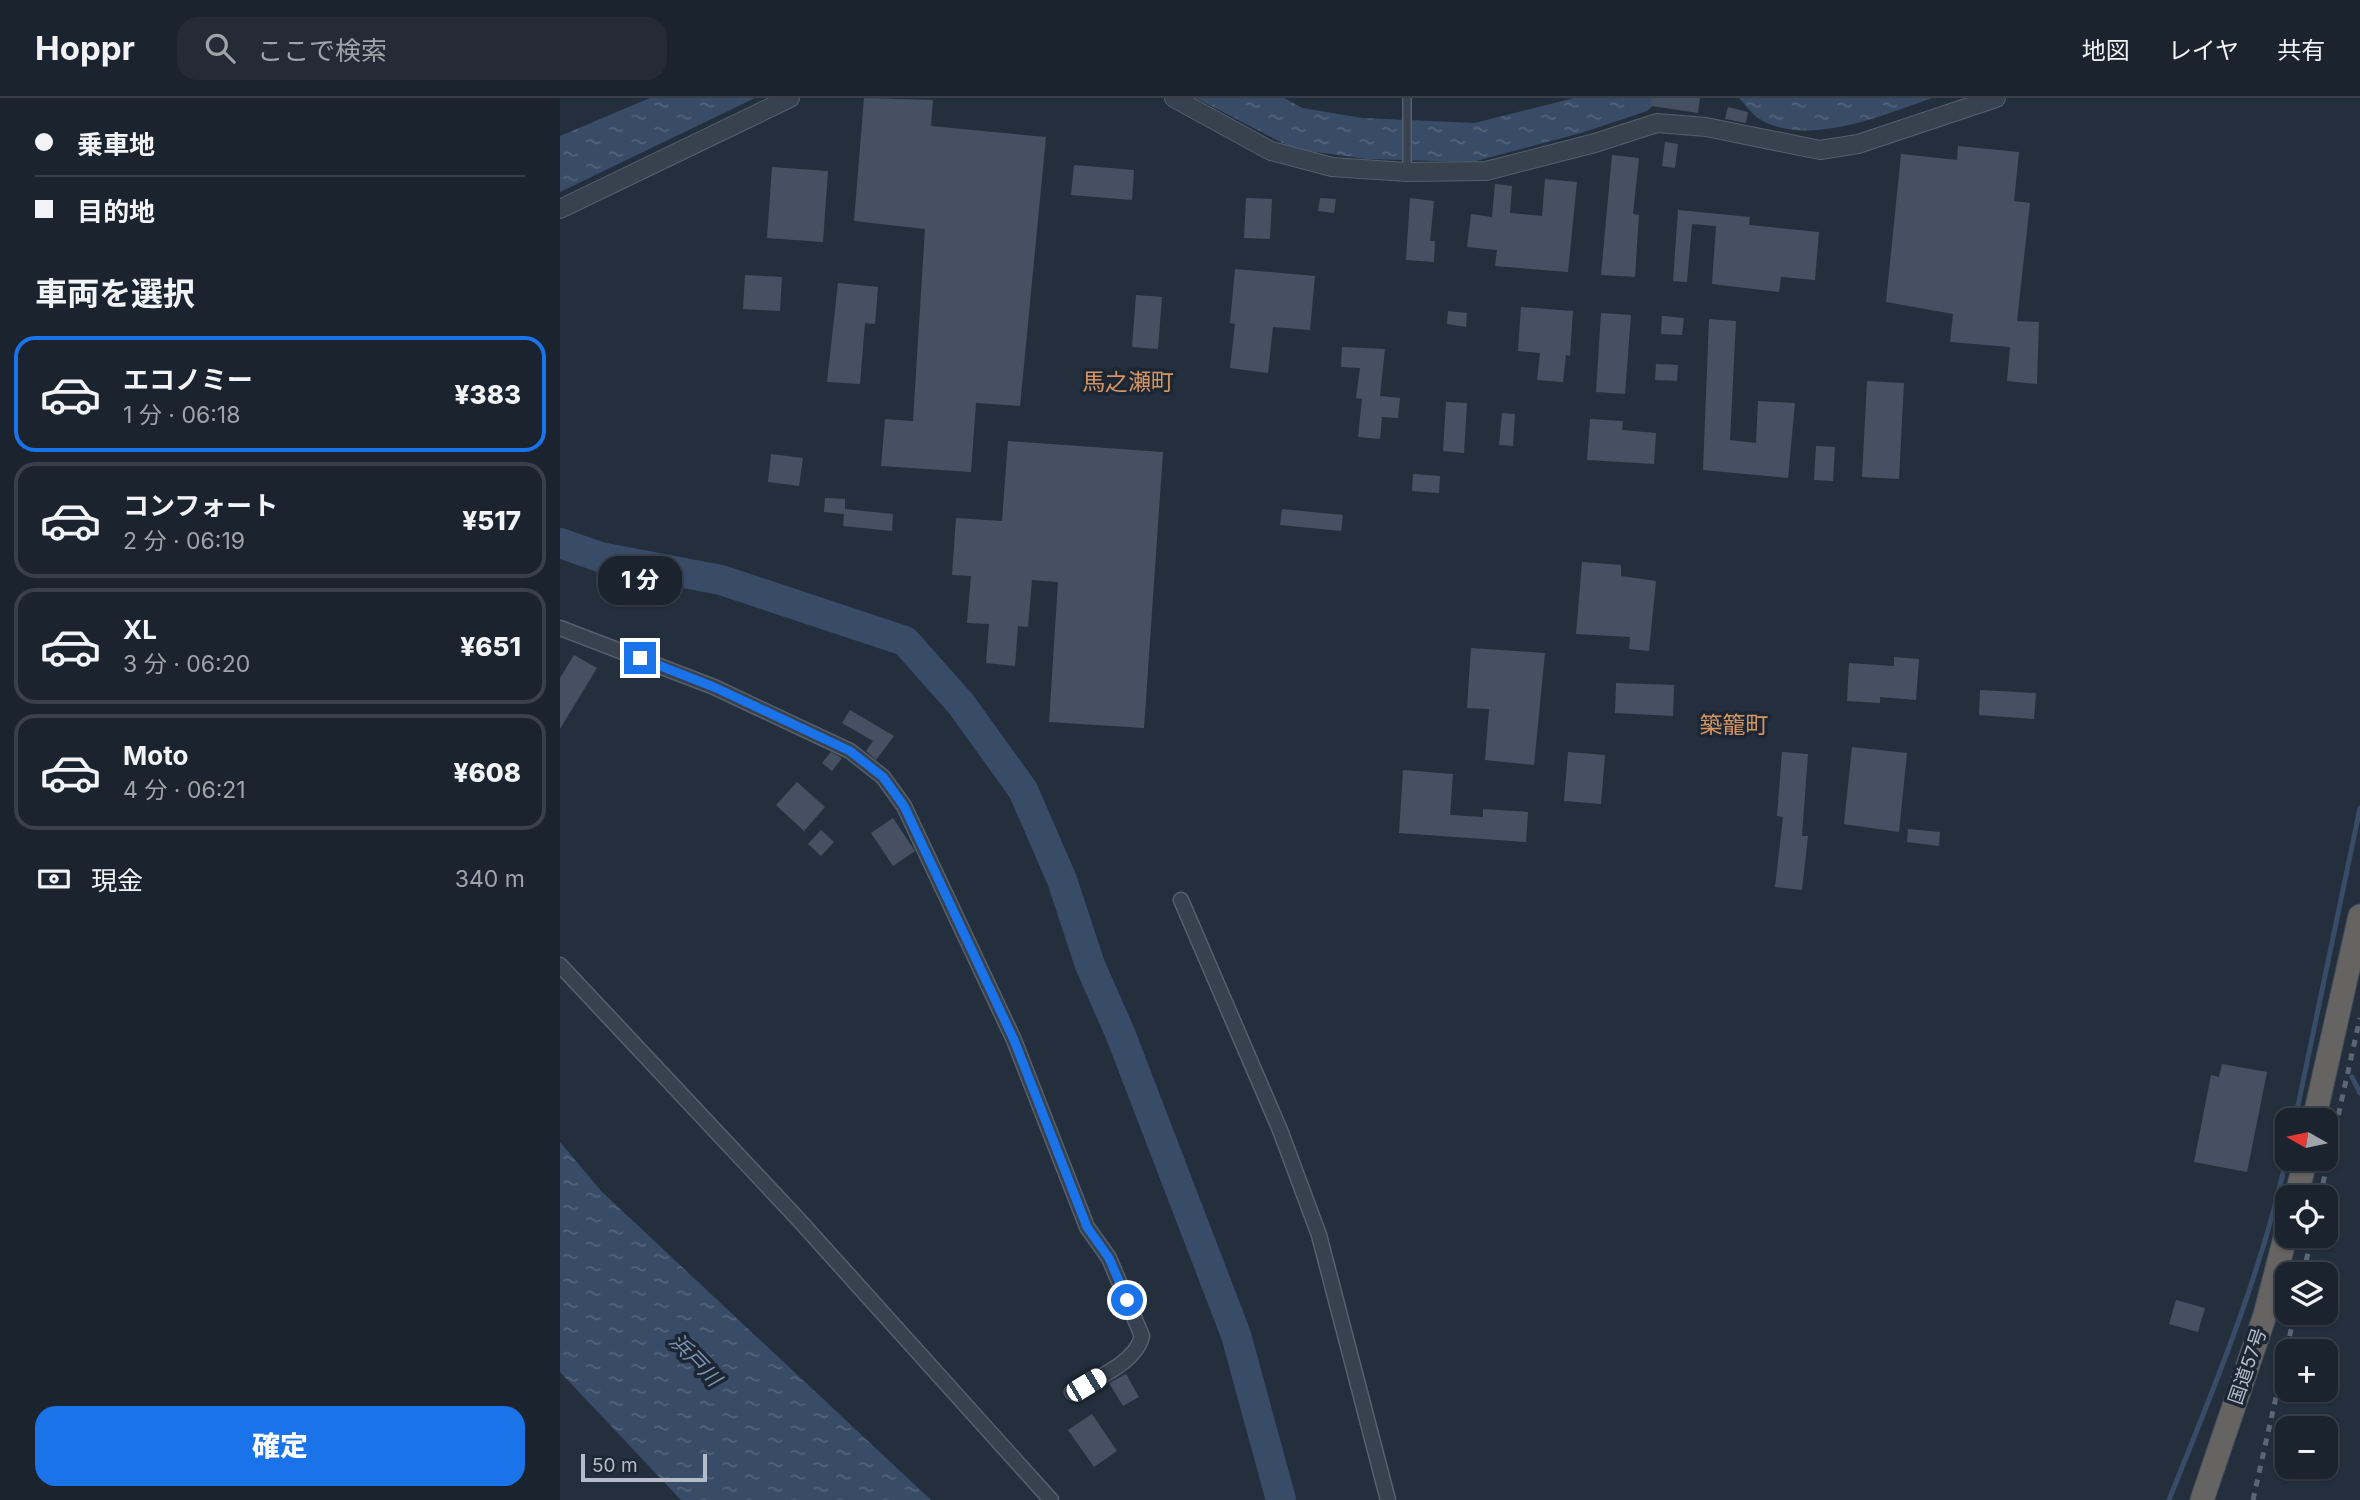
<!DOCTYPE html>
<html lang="ja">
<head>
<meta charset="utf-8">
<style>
  :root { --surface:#1b232e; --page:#242b36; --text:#f1f3f6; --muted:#a0a4aa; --line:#39404a; --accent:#1a73e8 }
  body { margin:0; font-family:Inter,"Noto Sans JP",sans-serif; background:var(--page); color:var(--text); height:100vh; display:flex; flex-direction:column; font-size:26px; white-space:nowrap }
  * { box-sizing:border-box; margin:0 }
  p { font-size:23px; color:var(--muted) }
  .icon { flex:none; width:38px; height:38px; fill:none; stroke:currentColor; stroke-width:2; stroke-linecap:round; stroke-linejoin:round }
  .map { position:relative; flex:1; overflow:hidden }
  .side { display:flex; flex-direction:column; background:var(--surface); width:560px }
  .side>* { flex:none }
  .guide { display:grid; align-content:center; height:154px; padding:0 35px; background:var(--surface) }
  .needle { width:46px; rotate:279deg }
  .controls { position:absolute; left:1715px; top:1010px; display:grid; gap:14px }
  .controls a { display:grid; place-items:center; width:63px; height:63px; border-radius:14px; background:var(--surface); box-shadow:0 2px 5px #0004,0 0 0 2px var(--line); font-size:35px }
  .scale { position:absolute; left:21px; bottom:18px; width:126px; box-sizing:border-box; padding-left:7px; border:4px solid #b4bcc9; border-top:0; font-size:19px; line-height:24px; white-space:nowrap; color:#b4bcc9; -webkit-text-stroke:5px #1d2633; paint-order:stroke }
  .end { position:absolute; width:32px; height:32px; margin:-16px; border:9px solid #1a73e8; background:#fff; box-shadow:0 0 0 4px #fff }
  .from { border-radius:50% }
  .bubble { position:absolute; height:49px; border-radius:21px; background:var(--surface); box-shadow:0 2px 5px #0004,0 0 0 2px var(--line); font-size:23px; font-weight:800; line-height:49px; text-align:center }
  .car { position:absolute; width:21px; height:42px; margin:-21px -10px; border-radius:9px; box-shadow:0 0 5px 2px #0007; background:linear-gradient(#fff 24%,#345 0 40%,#fff 0 76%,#345 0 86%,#fff 0) }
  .guide b { display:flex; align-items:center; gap:24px; height:66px; font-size:26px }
  .guide b+b { border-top:2px solid var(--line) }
  .guide i { width:18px; height:18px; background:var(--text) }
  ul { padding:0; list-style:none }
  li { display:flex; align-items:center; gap:21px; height:116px; margin:0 14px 10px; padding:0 21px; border:4px solid var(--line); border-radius:21px }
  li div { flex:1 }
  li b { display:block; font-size:26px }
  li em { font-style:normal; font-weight:800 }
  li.on { border-color:var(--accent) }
  li>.icon { width:63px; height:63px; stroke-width:1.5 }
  h2 { padding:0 35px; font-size:32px; line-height:84px }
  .pay { display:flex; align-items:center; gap:18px; height:77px; padding:0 35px; font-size:26px }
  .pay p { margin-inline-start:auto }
  .button { display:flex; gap:14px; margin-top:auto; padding:14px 35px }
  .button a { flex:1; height:80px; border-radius:21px; background:var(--accent); color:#fff; font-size:28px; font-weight:800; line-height:80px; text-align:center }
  header { display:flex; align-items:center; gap:42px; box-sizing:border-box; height:98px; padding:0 35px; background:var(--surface); border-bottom:2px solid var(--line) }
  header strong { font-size:33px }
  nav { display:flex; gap:38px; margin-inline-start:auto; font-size:24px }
  .search { width:490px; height:63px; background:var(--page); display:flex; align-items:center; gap:18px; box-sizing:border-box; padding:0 24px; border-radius:21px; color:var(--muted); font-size:26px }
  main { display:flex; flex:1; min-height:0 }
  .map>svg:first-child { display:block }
  .water { fill:url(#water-ripples) }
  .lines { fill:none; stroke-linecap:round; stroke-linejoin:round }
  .stream { stroke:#394c67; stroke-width:5 }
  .river { stroke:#394c67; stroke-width:30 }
  .building { fill:#455162 }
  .service-casing { stroke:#565f6c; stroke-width:10 }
  .minor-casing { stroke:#565f6c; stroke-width:17 }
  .tertiary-casing { stroke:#565f6c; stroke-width:20 }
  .trunk-casing { stroke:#434c59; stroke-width:25 }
  .service { stroke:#38414e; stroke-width:7 }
  .minor { stroke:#38414e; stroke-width:14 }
  .tertiary { stroke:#38414e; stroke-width:18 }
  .trunk { stroke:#656462; stroke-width:23 }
  .rail { stroke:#5a6575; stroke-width:5; stroke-dasharray:7 7; stroke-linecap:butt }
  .route { stroke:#1a73e8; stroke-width:9 }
  .labels { text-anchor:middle; stroke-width:7; stroke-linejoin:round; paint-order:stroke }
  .street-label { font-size:19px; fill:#b4bcc9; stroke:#1d2633 }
  .water-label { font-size:21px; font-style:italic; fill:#7c92b1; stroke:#1d2633 }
  .quarter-label { font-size:23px; fill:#d59563; stroke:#1d2633 }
</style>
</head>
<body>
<header>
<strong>Hoppr</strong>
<div class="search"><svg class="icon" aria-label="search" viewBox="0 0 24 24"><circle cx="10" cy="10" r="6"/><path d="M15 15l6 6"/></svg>ここで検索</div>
<nav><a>地図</a><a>レイヤ</a><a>共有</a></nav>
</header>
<main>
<section class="side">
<div class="guide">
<b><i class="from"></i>乗車地</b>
<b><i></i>目的地</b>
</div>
<h2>車両を選択</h2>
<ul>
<li class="on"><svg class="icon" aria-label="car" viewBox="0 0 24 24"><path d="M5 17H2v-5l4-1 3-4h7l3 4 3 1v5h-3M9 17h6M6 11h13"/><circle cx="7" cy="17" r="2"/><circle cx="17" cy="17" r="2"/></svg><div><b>エコノミー</b><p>1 分 · 06:18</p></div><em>¥383</em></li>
<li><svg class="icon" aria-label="car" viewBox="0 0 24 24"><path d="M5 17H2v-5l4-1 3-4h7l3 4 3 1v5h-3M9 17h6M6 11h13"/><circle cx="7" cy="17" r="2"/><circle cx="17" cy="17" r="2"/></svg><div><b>コンフォート</b><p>2 分 · 06:19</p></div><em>¥517</em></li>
<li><svg class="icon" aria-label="car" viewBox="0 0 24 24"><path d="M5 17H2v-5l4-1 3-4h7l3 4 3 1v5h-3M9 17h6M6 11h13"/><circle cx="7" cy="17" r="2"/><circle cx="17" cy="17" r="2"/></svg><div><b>XL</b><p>3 分 · 06:20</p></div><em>¥651</em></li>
<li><svg class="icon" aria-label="car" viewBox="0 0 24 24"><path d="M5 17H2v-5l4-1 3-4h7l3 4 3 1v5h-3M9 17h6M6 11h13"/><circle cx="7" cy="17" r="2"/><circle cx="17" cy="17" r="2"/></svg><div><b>Moto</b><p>4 分 · 06:21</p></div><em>¥608</em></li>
</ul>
<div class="pay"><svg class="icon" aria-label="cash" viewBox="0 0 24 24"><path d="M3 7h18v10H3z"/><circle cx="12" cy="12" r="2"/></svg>現金<p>340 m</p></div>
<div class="button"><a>確定</a></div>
</section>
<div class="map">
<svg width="1800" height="1402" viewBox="0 0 1800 1402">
  <defs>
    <pattern id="water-ripples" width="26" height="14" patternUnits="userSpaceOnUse" patternTransform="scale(1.75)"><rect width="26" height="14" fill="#394c67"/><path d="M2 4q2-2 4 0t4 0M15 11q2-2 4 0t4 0" fill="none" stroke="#53647b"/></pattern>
  </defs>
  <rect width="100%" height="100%" fill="#242f3e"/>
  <path class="water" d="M 90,0 L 195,0 L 0,94 L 0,38 Z
    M 636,0 L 724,0 L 742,10 L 802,20 L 915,25 L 1014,0 L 1101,0 L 1087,13 L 1021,35 L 912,64 L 807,61 L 734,51 Z
    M 1179,0 L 1372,0 C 1327,16 1244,51 1198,20 C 1191,15 1185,6 1179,0 Z
    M 0,1044 L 42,1094 L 371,1402 L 121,1402 L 0,1274 Z"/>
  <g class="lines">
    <path class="stream" d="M 1792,979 L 1800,995
      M 1735,1022 L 1800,710
      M 1609,1402 C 1654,1290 1702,1175 1727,1057"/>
    <path class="river" d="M 0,445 L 40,459 L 161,482 L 345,543 L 401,606 L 463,692 L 502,782 L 530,867 L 560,935 L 676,1237 L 721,1402"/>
  </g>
  <path class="building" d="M 304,0 L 373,2 L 371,28 L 486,39 L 460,308 L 416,305 L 411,374 L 321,368 L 325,321 L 353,323 L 365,131 L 294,123 Z
    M 1091,0 L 1140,0 L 1138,15 L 1091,8 Z
    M 1168,9 L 1188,14 L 1186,25 L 1165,21 Z
    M 1105,44 L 1118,46 L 1115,70 L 1102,68 Z
    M 1398,48 L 1459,54 L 1454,103 L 1470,105 L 1457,223 L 1479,224 L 1477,286 L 1447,283 L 1450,249 L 1390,244 L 1393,216 L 1326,204 L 1341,56 L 1397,62 Z
    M 1052,57 L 1079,60 L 1073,116 L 1079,117 L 1075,179 L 1041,177 Z
    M 514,67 L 574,72 L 572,102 L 511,97 Z
    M 212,69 L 268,73 L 263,144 L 207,140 Z
    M 985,81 L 1017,84 L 1008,174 L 935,168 L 937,152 L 907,149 L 911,116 L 932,119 L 935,86 L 952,88 L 950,115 L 982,118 Z
    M 686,100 L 712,101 L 710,141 L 684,140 Z
    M 760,100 L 776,101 L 774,115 L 758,113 Z
    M 850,100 L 874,103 L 870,143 L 875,143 L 874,164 L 846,162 Z
    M 1118,112 L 1190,119 L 1189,127 L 1259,134 L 1255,182 L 1221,179 L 1219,194 L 1152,186 L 1156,128 L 1132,126 L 1127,184 L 1113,183 Z
    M 675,171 L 755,178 L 750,232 L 713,229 L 708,275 L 670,270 L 675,226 L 670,225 Z
    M 185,177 L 222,179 L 220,213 L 183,211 Z
    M 278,185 L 318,189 L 315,226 L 305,225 L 300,286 L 267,284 Z
    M 576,197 L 602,199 L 598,251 L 572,249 Z
    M 961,209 L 1013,213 L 1010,258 L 1006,257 L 1003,284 L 977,282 L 980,255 L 958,253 Z
    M 888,213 L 907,215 L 906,229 L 887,226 Z
    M 1041,215 L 1071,217 L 1065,296 L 1036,294 Z
    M 1102,218 L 1124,220 L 1122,237 L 1101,236 Z
    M 1149,221 L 1176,223 L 1170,342 L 1196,345 L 1198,303 L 1235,305 L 1228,380 L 1143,372 Z
    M 782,249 L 825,251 L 820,298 L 840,300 L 838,320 L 822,319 L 820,341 L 798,339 L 802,301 L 796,300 L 800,270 L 781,269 Z
    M 1096,266 L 1118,267 L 1117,283 L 1095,282 Z
    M 1307,283 L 1344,285 L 1339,381 L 1302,379 Z
    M 886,304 L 907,305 L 904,355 L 883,353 Z
    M 942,315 L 955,316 L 953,348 L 939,347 Z
    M 1030,321 L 1063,323 L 1062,332 L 1096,335 L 1094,366 L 1027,362 Z
    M 448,343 L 603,354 L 584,630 L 489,624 L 498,484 L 472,482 L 468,529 L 458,528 L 455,568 L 426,565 L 429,526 L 407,525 L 411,478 L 392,477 L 396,420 L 442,423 Z
    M 1256,348 L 1275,349 L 1273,383 L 1254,382 Z
    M 211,356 L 243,360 L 239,388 L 208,384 Z
    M 853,376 L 880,378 L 879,395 L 852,393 Z
    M 265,400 L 285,401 L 285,411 L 333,416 L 332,433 L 283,428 L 284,416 L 264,414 Z
    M 722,411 L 783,417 L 781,433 L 720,427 Z
    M 1022,464 L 1061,467 L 1061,478 L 1096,483 L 1089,553 L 1069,551 L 1070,539 L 1016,536 Z
    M 911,550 L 985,555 L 974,667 L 925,662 L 929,611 L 907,610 Z
    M 14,557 L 37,570 L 0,631 L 0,580 Z
    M 1334,559 L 1359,561 L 1356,602 L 1320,599 L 1320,605 L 1287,603 L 1289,565 L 1334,568 Z
    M 1056,585 L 1114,587 L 1113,618 L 1055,615 Z
    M 1420,592 L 1476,595 L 1474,621 L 1419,617 Z
    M 290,612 L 334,638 L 316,662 L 306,653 L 313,643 L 282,625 Z
    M 1292,649 L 1347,655 L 1339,734 L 1284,726 Z
    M 271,654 L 282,660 L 272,673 L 262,665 Z
    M 1008,654 L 1045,657 L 1041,706 L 1004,703 Z
    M 1222,654 L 1248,656 L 1242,738 L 1248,738 L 1242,792 L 1215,789 L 1223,719 L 1217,718 Z
    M 843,672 L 893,676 L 890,717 L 923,719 L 923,711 L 968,714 L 966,744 L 839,735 Z
    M 237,684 L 265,709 L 244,733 L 216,707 Z
    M 333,720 L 355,753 L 333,768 L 311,735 Z
    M 1348,731 L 1380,734 L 1379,748 L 1347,744 Z
    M 261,732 L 274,744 L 261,758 L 248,746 Z
    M 1662,966 L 1707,974 L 1687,1074 L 1634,1064 L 1651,977 L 1659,979 Z
    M 1616,1202 L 1645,1210 L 1638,1234 L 1609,1226 Z
    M 566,1276 L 579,1299 L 563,1308 L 549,1285 Z
    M 532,1316 L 557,1353 L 534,1369 L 508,1332 Z"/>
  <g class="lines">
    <defs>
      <path id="service" d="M 847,73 L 847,0"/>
      <path id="minor" d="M 0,530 L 154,589 L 290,653 L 323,679 L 344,708 L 454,942 L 527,1129 L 549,1160 L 582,1238 C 576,1265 535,1281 512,1294
        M 621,802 L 720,1032 L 759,1137 L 828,1402
        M 0,867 L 239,1122 L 491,1402"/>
      <path id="tertiary" d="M 614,0 L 711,53 L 772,69 L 847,74 L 926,73 L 1035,45 L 1097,25 L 1146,29 L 1260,52 L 1298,46 L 1436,0
        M 0,111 L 230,0"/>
      <path id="trunk" d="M 1754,1022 L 1800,818
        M 1736,1099 L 1746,1060
        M 1642,1402 L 1705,1217 L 1727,1132"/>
    </defs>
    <use href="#service" class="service-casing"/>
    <use href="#minor" class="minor-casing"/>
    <use href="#tertiary" class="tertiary-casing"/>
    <use href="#trunk" class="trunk-casing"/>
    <use href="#service" class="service"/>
    <use href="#minor" class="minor"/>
    <use href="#tertiary" class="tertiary"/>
    <use href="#trunk" class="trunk"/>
    <path class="rail" d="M 1760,1099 L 1800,920
      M 1743,1176 L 1752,1138
      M 1693,1402 L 1735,1214"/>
  </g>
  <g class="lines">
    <path class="route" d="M 80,560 L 154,589 L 290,653 L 323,679 L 344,708 L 454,942 L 527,1129 L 549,1160 L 567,1202"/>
  </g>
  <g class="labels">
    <g class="street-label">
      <text transform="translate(1687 1268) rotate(-71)" y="7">国道57号</text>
    </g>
    <g class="water-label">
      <text transform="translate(135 1262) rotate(46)" y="7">浜戸川</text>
    </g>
    <g class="quarter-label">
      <text x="568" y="292">馬之瀬町</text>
      <text x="1174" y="635">築籠町</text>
    </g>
  </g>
</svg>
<div class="controls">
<a><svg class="needle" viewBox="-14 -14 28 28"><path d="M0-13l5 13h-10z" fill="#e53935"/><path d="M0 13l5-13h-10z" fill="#a0a4aa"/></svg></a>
<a><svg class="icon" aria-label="locate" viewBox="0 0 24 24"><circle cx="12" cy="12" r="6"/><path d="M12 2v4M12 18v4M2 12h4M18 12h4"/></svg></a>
<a><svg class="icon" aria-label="layers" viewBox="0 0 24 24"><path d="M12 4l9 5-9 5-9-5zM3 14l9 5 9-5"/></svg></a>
<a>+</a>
<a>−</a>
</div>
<div class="scale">50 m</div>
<i class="end from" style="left:567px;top:1202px"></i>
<i class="end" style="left:80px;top:560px"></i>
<div class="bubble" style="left:38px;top:458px;width:84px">1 分</div>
<i class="car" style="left:526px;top:1287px;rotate:59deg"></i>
</div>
</main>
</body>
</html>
